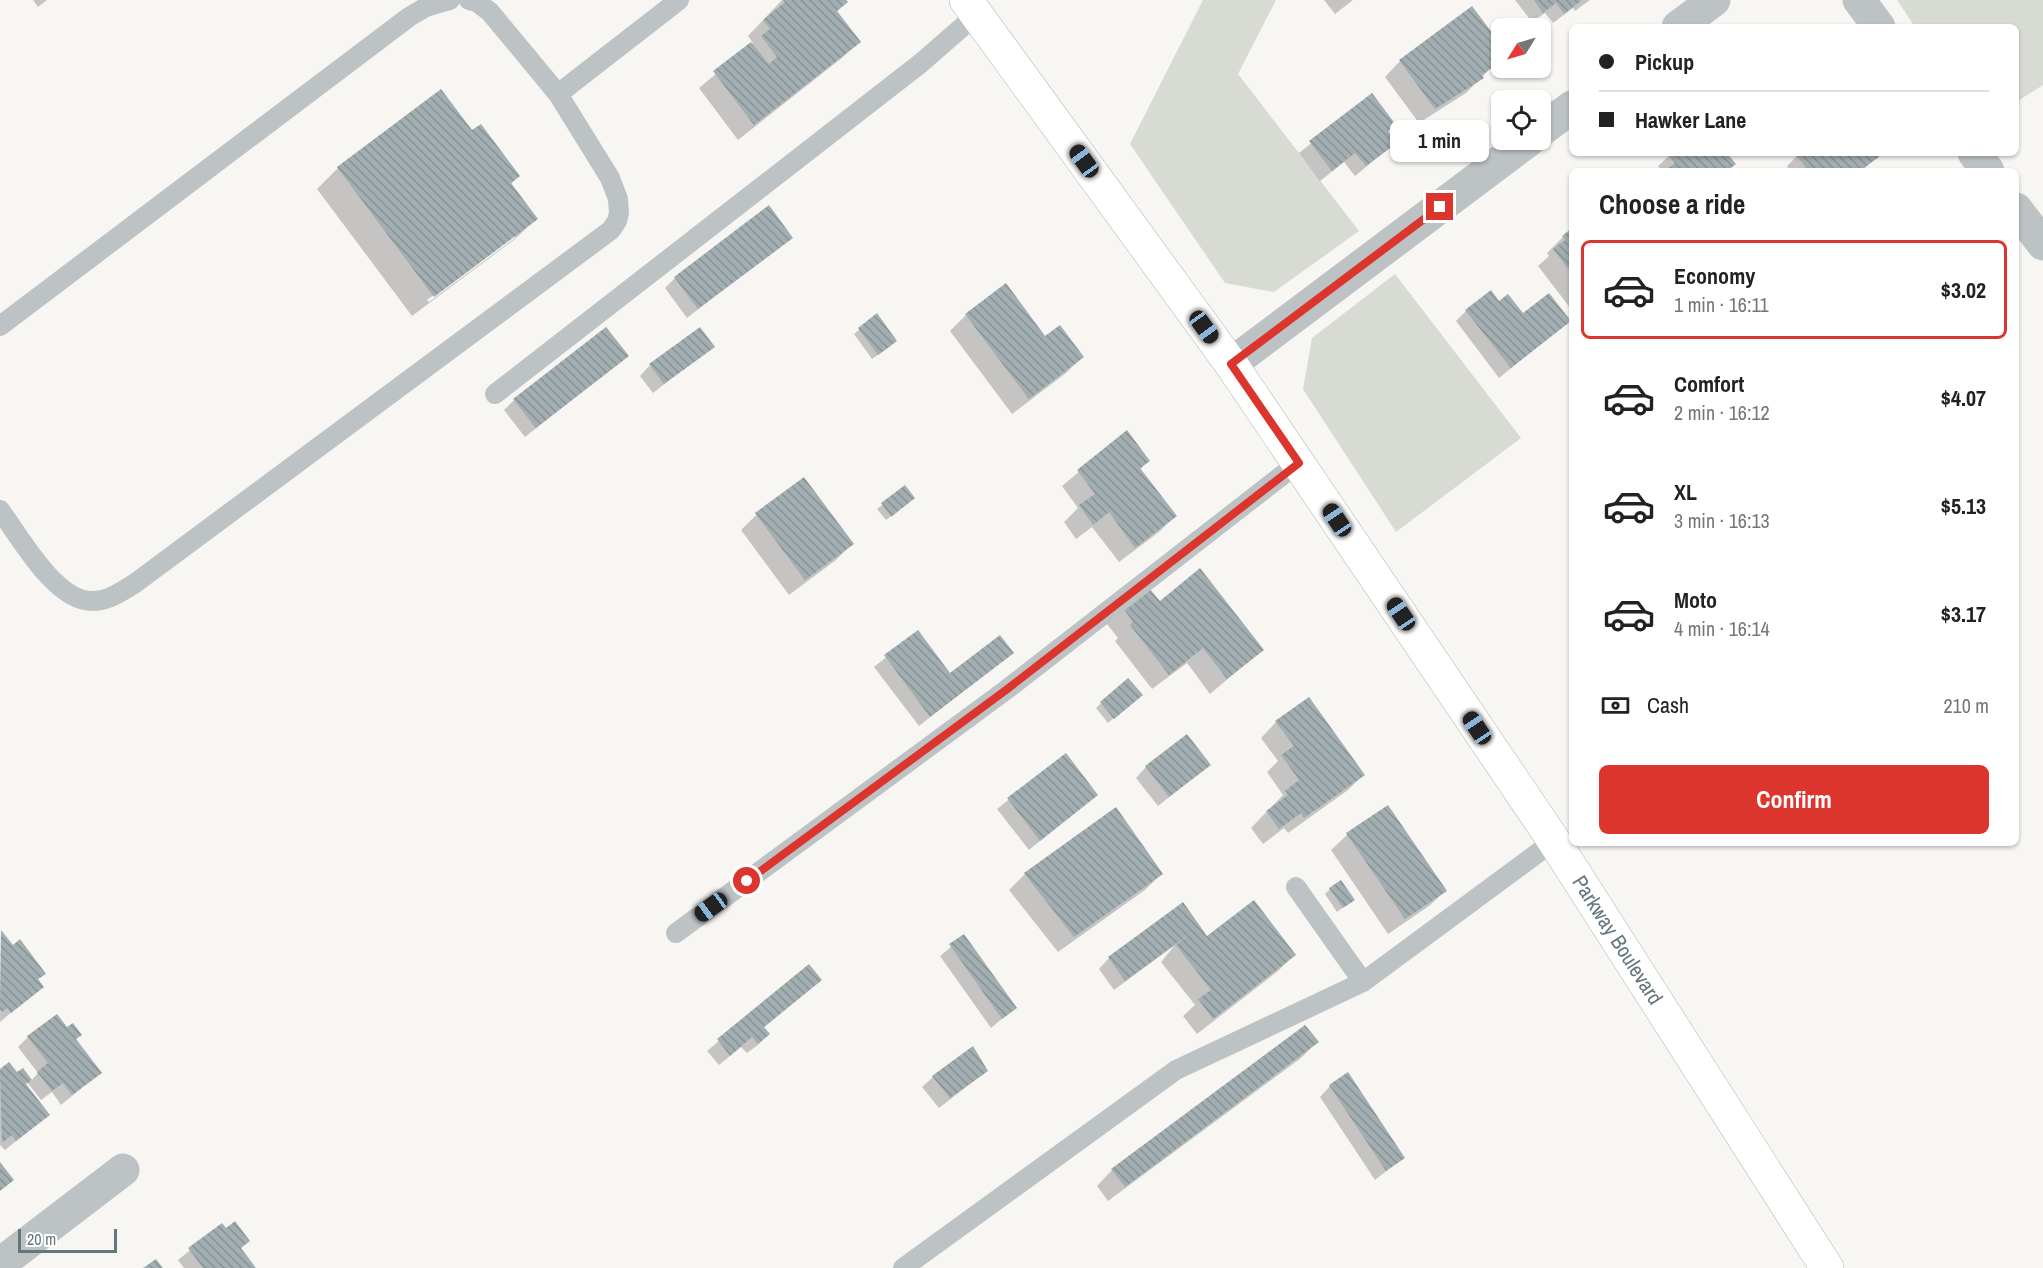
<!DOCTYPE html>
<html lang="en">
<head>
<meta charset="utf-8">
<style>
  :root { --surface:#fff; --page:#f2f2f2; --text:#222; --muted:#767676; --line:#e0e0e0; --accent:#dc352e }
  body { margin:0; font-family:"Archivo Narrow",sans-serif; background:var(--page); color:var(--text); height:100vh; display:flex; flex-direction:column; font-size:22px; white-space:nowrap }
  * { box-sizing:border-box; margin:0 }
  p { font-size:20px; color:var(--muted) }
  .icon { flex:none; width:33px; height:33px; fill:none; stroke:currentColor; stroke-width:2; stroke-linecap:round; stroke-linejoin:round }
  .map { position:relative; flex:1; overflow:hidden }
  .sheet { position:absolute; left:1569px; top:168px; width:450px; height:678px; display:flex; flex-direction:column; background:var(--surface); border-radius:9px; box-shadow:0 2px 4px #0004 }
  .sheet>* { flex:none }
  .banner { position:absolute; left:1569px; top:24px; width:450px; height:132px; border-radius:9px; box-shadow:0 2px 4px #0004; display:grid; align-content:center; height:132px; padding:0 30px; background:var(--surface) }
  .needle { width:39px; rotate:233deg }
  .tools { position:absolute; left:1491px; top:18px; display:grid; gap:12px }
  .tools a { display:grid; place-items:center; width:60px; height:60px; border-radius:9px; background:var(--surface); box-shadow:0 2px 4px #0004; font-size:30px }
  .scale { position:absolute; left:18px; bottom:15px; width:99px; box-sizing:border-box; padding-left:6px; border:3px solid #63777d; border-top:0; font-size:16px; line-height:21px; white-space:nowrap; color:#63777d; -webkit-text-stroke:4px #fff; paint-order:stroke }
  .end { position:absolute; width:27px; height:27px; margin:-14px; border:8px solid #dc352e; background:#fff; box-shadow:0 0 0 3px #fff }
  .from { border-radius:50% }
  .bubble { position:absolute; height:42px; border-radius:9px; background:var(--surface); box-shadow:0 2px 4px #0004; font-size:20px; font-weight:800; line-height:42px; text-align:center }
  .car { position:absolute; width:18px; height:36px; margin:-18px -9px; border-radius:8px; box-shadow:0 0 4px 2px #0007; background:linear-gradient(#222 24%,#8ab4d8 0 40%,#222 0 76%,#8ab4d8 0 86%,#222 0) }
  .banner b { display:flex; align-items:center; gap:21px; height:57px; font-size:22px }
  .banner b+b { border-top:2px solid var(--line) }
  .banner i { width:15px; height:15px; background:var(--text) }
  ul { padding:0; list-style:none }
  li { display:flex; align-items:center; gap:18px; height:99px; margin:0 12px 9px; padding:0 18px; border:3px solid transparent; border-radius:9px }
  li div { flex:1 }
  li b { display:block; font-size:22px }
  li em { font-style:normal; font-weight:800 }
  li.current { border-color:var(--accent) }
  li>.icon { width:54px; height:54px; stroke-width:1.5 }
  h2 { padding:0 30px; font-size:27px; line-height:72px }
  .pay { display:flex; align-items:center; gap:15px; height:66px; padding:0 30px; font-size:22px }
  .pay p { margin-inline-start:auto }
  .cta { display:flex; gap:12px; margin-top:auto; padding:12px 30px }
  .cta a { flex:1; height:69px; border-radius:9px; background:var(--accent); color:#fff; font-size:24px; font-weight:800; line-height:69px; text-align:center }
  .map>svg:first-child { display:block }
  .park { fill:#d7dbd3 }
  .shadow { fill:#0003; fill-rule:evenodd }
  .building { fill:url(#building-back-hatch) }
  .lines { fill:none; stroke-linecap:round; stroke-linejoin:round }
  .secondary-casing { stroke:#aeb6b8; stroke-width:34 }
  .lane { stroke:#bdc3c5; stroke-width:20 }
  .street { stroke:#bdc3c5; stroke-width:33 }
  .secondary { stroke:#fff; stroke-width:33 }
  .route { stroke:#dc352e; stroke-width:8 }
  .labels { text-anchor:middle; stroke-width:6; stroke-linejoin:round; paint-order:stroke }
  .street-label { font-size:21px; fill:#63777d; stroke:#fff }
</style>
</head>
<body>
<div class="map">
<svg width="2043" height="1268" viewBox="0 0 2043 1268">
  <defs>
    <pattern id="building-back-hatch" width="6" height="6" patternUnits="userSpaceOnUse" patternTransform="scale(1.5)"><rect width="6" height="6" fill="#a2aeb1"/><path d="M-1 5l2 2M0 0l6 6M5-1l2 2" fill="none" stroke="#889295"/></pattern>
  </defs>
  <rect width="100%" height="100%" fill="#f7f6f3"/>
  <path class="park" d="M 1203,0 L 1276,0 L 1238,74 L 1359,231 L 1274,292 L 1225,283 L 1130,144 Z
    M 1897,0 L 2043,0 L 2043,85 L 2016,102 L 2016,27 L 1915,27 Z
    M 1395,274 L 1521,438 L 1396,532 L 1303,389 L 1312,338 Z"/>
  <path class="shadow" d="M 33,0 L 47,0 L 38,7 Z
    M 782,0 L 844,0 L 836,12 L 859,41 L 843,57 L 738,140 L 699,88 L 753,43 L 748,36 Z
    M 1324,0 L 1353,0 L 1335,14 Z
    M 1515,0 L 1590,0 L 1575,11 L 1573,8 L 1553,23 L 1545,13 L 1532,22 Z
    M 1502,52 L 1493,60 L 1496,63 L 1466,93 L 1419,123 L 1385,77 L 1400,61 Z
    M 441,92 L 471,132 L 518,176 L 510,185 L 536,219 L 515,239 L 412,316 L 317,189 L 338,168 ZM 515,234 L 515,238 L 429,302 L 427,300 Z
    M 1371,95 L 1394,125 L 1387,132 L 1395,143 L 1355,176 L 1344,162 L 1320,181 L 1299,153 Z
    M 1672,153 L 1725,153 L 1727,171 L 1662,171 L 1658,166 Z
    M 1794,153 L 1882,153 L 1861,171 L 1790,171 L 1787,166 L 1796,157 Z
    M 1572,228 L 1572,308 L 1571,309 L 1538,266 L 1549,256 L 1547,253 Z
    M 791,237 L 687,318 L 665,288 L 675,278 Z
    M 1006,285 L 1045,338 L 1082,357 L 1066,373 L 1012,414 L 950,331 L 966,315 Z
    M 1499,303 L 1523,315 L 1569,321 L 1499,378 L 1456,321 L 1466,311 Z
    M 877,315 L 891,346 L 872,359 L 854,334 Z
    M 713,346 L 653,393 L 640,376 L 650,365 Z
    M 627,356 L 525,437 L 504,410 L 514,400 Z
    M 1127,432 L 1148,461 L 1140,470 L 1175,516 L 1159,532 L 1119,562 L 1092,527 L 1076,539 L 1064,522 L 1078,508 L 1062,486 Z
    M 908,503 L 886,520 L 877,509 L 882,505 Z
    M 756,515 L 852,544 L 836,560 L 789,595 L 741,530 Z
    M 1160,603 L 1262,650 L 1210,694 L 1187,663 L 1152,689 L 1115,641 L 1118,638 L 1107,624 L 1123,608 Z
    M 917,632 L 950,675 L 1012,653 L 919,726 L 874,667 Z
    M 1136,700 L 1108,723 L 1096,708 L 1101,703 Z
    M 1276,722 L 1363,775 L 1348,790 L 1288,833 L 1284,828 L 1263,844 L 1251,828 L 1283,795 L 1267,772 L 1278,761 L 1261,738 Z
    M 1065,755 L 1096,795 L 1029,850 L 997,809 Z
    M 1209,765 L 1158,806 L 1136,778 L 1146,767 Z
    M 1388,807 L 1445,891 L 1429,906 L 1388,934 L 1331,850 L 1347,835 Z
    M 1025,874 L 1161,874 L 1145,890 L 1058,952 L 1009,890 Z
    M 1330,889 L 1353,900 L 1337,912 L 1325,894 Z
    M 1,932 L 12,947 L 44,974 L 37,980 L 42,987 L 0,1022 Z
    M 1192,932 L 1206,938 L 1294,955 L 1278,971 L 1197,1034 L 1183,1016 L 1195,1005 L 1161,962 L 1175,945 L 1114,990 L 1099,969 L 1109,958 Z
    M 964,936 L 1015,1008 L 991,1028 L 940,956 Z
    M 809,966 L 809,990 L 763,1028 L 768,1034 L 758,1045 L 747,1053 L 741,1047 L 719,1065 L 707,1051 Z
    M 28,1037 L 75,1040 L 100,1073 L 61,1105 L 52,1092 L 41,1100 L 27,1082 L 25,1085 L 48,1115 L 5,1150 L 0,1145 L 0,1071 L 9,1064 L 17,1074 L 31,1081 L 38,1073 L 18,1047 Z
    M 1317,1042 L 1301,1058 L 1108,1201 L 1097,1186 L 1112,1170 Z
    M 987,1071 L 939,1108 L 922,1087 L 933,1077 Z
    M 1330,1086 L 1403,1158 L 1375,1180 L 1320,1097 Z
    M 221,1225 L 225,1230 L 248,1241 L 240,1249 L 254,1268 L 184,1268 L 178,1260 Z"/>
  <path class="building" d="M 783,0 L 846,0 L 848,2 L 837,11 L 861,42 L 754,125 L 713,71 L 751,42 L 769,64 L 777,57 L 761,36 L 770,29 L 763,20 L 785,2 Z
    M 1534,0 L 1582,0 L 1564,14 L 1556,3 L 1543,13 Z
    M 1472,6 L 1502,46 L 1502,53 L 1494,59 L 1498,63 L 1482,75 L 1484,78 L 1435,109 L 1399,60 Z
    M 441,89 L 472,130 L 481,124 L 520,176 L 511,183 L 538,219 L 434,297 L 337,167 Z
    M 1372,93 L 1396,125 L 1388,131 L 1397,143 L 1366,166 L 1355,153 L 1332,171 L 1309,141 Z
    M 1670,153 L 1727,153 L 1736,164 L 1727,171 L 1665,171 L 1675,163 L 1668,155 Z
    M 1798,153 L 1884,153 L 1860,171 L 1809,171 L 1796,155 Z
    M 769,205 L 793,238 L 698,309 L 674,277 Z
    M 1572,228 L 1572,274 L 1553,249 L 1565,240 L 1562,236 Z
    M 1006,283 L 1045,336 L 1060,325 L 1084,357 L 1029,399 L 965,314 Z
    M 1491,290 L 1499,301 L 1508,294 L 1523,313 L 1549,293 L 1571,321 L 1511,368 L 1465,310 Z
    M 877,313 L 897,341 L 878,355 L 858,328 Z
    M 606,327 L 629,356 L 536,428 L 513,399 Z
    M 700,327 L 715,347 L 664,384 L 649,364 Z
    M 1127,430 L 1150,461 L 1140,468 L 1177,516 L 1135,548 L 1109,512 L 1093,525 L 1079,505 L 1095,494 L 1077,470 Z
    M 804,477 L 854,544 L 805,580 L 755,513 Z
    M 905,485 L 915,498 L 891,517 L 881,503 Z
    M 1200,568 L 1264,650 L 1227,679 L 1203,648 L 1169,675 L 1130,625 L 1133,622 L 1122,607 L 1148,587 L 1160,601 Z
    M 918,630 L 950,673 L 1000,635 L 1014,653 L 930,717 L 884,655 Z
    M 1128,678 L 1143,695 L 1114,719 L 1100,702 Z
    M 1309,697 L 1365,775 L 1304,818 L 1301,813 L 1279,829 L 1266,811 L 1288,795 L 1285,791 L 1299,780 L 1281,755 L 1294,746 L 1275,721 Z
    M 1187,734 L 1211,765 L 1169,797 L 1145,766 Z
    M 1066,753 L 1098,795 L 1040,841 L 1007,798 Z
    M 1388,805 L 1447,891 L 1405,919 L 1346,833 Z
    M 1116,807 L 1163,874 L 1074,937 L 1024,873 Z
    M 1341,880 L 1355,900 L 1343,908 L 1329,888 Z
    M 1254,900 L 1296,955 L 1213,1019 L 1198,999 L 1211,990 L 1176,945 L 1191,933 L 1125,981 L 1108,957 L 1183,902 L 1207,936 Z
    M 1,930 L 13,945 L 20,939 L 46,974 L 38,979 L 44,987 L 11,1013 L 7,1008 L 2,1012 L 0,1009 Z
    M 964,934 L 1017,1008 L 1002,1019 L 949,944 Z
    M 809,964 L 822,980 L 764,1027 L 770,1034 L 758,1044 L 752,1037 L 730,1056 L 717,1039 Z
    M 57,1014 L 67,1027 L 73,1023 L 82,1035 L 76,1039 L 102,1073 L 72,1095 L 63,1083 L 52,1091 L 37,1072 L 48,1063 L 27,1036 Z
    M 1305,1025 L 1319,1042 L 1125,1187 L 1111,1169 Z
    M 973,1046 L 988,1071 L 950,1098 L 932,1076 Z
    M 9,1062 L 17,1072 L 23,1068 L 32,1080 L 26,1084 L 50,1115 L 16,1141 L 12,1135 L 2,1143 L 0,1069 Z
    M 1348,1072 L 1405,1158 L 1386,1171 L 1329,1085 Z
    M 0,1162 L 14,1180 L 0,1191 Z
    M 235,1221 L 250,1241 L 241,1248 L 256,1268 L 203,1268 L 188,1248 L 222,1223 L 226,1228 Z
    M 156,1259 L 163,1268 L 143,1268 Z"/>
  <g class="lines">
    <defs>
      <g id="secondary">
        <path id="s1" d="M 966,0 L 1231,364 L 1554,841 L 1827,1268"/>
      </g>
    </defs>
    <use href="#secondary" class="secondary-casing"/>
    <path class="lane" d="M 558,94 L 679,0
      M 0,326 L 409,17 L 426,7 L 450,0
      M 495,394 L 921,63 L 977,14
      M 0,510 C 20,537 55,601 92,601 C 108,601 121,592 134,584 L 611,230 L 617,221 L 619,213 L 618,199 L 610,178 L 558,94 L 490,12 L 477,2 L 469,0
      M 1296,887 L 1363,982
      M 676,933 L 1006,690 L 1298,463
      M 903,1268 L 1176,1070 L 1363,982 L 1554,841"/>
    <path class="street" d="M 1859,0 L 1879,27
      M 1678,27 L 1714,0
      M 1540,131 L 1572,107
      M 1974,153 L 1988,171
      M 2016,209 L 2043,244
      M 1231,364 L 1529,140
      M 0,1264 L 123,1170"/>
    <use href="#secondary" class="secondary"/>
  </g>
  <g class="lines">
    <path class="route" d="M 747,881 L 1006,690 L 1299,463 L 1231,364 L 1440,207"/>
  </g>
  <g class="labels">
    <g class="street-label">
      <text dy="7" stroke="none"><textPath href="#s1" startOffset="1144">Parkway Boulevard</textPath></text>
    </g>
  </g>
</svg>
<div class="tools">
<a><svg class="needle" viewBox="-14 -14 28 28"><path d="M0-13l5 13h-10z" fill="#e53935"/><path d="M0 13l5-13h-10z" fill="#767676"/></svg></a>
<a><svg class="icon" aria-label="locate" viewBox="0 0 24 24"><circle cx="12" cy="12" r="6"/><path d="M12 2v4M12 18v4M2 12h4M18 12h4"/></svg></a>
</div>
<div class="scale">20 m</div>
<i class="end from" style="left:747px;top:881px"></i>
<i class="end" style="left:1440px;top:207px"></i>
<div class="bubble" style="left:1390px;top:120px;width:99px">1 min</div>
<i class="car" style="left:1084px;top:161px;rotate:324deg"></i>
<i class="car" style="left:1204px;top:327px;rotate:144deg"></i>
<i class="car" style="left:1337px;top:520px;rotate:326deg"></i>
<i class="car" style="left:1401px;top:614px;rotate:326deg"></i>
<i class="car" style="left:1477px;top:728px;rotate:326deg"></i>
<i class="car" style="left:711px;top:907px;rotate:234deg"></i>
<div class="banner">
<b><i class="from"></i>Pickup</b>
<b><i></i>Hawker Lane</b>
</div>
<section class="sheet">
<h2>Choose a ride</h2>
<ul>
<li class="current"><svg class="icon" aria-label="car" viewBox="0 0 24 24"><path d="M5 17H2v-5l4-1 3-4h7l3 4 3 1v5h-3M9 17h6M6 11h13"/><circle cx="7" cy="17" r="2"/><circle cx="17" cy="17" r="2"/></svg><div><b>Economy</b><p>1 min · 16:11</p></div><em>$3.02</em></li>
<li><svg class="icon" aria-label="car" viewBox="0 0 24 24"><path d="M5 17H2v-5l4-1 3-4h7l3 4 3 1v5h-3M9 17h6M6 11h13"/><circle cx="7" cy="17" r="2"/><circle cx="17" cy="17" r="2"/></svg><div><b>Comfort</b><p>2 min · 16:12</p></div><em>$4.07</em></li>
<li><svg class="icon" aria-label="car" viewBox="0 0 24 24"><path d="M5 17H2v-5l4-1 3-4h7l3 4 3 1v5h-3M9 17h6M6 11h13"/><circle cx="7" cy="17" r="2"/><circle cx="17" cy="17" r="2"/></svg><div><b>XL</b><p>3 min · 16:13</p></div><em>$5.13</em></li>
<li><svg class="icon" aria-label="car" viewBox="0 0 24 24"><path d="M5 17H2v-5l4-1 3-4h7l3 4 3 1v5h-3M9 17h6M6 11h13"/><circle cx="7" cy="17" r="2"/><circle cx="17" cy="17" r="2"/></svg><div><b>Moto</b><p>4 min · 16:14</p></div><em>$3.17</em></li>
</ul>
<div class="pay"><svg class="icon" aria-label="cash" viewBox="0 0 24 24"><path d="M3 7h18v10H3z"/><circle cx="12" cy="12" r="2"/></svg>Cash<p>210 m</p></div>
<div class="cta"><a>Confirm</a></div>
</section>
</div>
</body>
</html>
